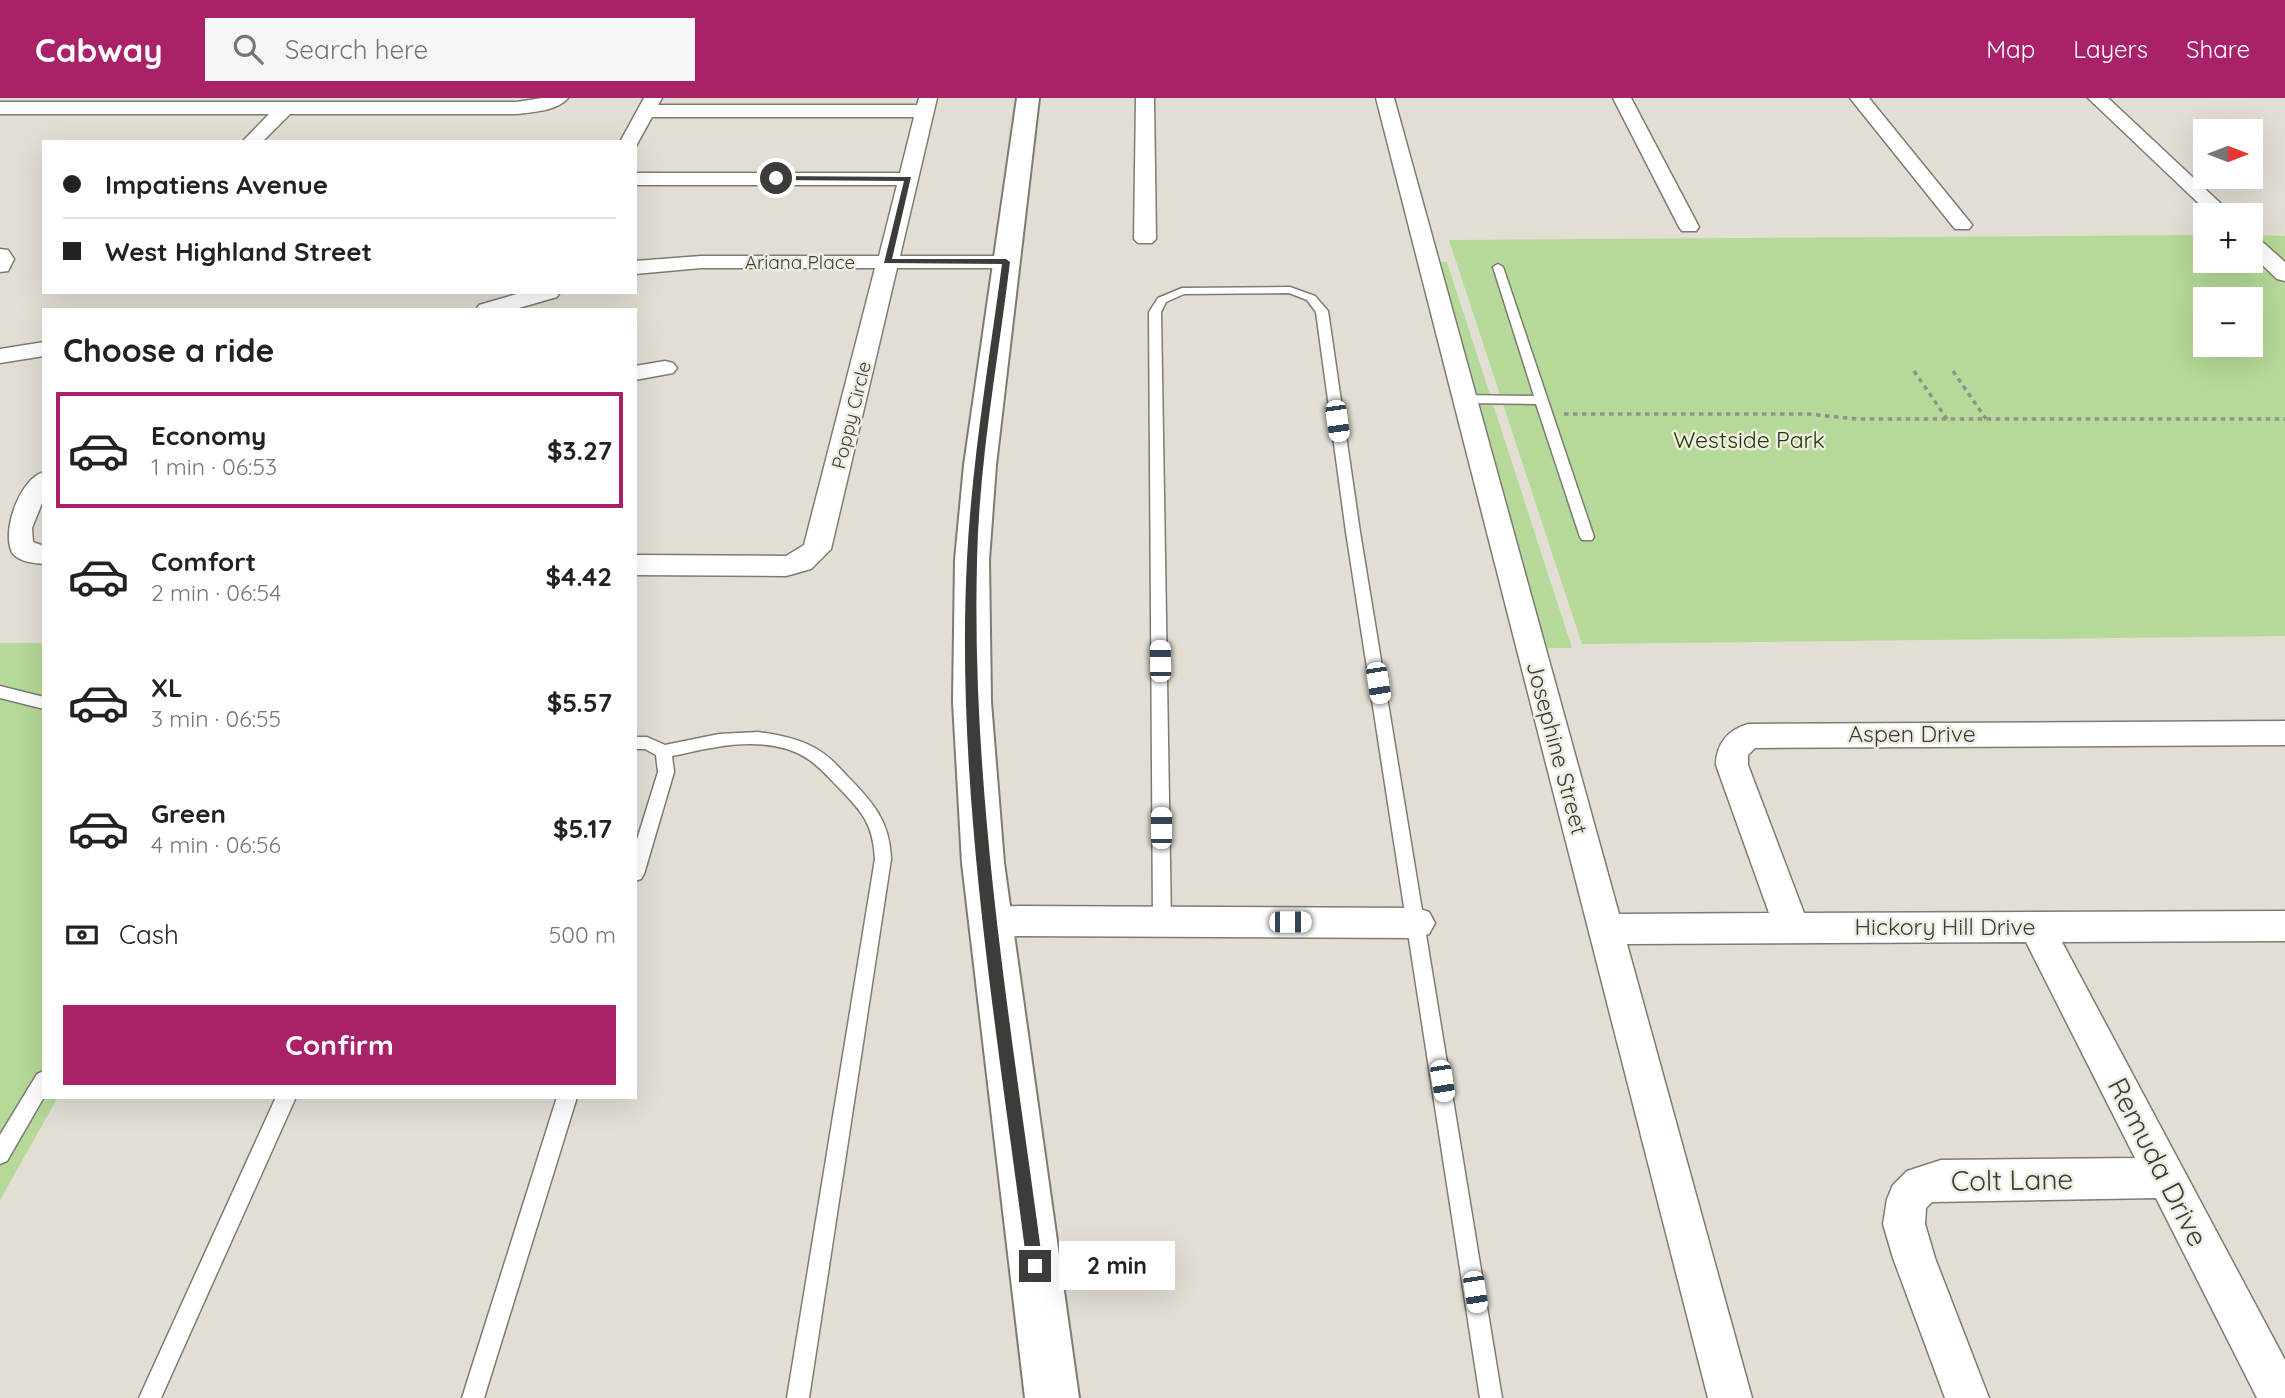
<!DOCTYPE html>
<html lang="en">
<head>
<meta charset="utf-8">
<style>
  :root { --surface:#fff; --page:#f6f6f6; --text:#222; --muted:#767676; --line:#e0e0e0; --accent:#a92168 }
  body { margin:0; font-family:Quicksand,sans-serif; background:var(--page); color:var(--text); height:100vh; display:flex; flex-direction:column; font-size:26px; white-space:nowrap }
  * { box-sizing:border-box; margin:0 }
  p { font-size:23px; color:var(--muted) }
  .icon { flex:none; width:38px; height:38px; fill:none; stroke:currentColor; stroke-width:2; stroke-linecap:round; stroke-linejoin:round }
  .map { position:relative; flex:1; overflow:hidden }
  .sheet { position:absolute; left:42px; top:210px; width:595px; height:791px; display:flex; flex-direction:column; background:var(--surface); border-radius:0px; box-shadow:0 7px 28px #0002 }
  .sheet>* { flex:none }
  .hud { position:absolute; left:42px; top:42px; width:595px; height:154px; border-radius:0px; box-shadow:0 7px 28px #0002; display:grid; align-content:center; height:154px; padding:0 21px; background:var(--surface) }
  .needle { width:46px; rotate:90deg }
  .fabs { position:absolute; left:2193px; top:21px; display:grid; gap:14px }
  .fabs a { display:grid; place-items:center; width:70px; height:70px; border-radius:0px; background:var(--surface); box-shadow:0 7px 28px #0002; font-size:35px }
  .end { position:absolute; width:32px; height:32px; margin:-16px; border:9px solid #3d3c38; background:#fff; box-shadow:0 0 0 4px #fff }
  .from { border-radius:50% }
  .bubble { position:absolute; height:49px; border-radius:0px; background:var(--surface); box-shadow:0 7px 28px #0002; font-size:23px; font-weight:700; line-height:49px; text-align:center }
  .car { position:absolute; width:21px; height:42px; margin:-21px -10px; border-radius:9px; box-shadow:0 0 5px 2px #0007; background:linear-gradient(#fff 24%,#345 0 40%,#fff 0 76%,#345 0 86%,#fff 0) }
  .hud b { display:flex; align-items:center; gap:24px; height:66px; font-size:26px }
  .hud b+b { border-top:2px solid var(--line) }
  .hud i { width:18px; height:18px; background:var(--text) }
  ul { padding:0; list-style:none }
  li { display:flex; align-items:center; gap:21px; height:116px; margin:0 14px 10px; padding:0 7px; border:4px solid transparent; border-radius:0px }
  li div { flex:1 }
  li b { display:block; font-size:26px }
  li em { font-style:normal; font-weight:700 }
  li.active { border-color:var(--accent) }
  li>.icon { width:63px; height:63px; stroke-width:1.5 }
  h2 { padding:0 21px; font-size:32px; line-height:84px }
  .pay { display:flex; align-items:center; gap:18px; height:77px; padding:0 21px; font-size:26px }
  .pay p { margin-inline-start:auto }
  .button { display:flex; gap:14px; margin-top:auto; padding:14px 21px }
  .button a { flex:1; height:80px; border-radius:0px; background:var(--accent); color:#fff; font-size:28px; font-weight:700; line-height:80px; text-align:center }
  header { display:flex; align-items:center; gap:42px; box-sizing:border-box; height:98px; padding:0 35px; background:var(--accent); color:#fff }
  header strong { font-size:33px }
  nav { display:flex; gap:38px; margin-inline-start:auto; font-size:24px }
  .search { width:490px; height:63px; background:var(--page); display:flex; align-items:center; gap:18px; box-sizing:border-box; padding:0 24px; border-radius:0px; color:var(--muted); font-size:26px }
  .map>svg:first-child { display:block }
  .green { fill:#b5d998; fill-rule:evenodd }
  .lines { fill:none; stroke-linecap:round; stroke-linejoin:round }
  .lane-casing { stroke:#7e7b71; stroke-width:3 }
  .street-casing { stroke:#7e7b71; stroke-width:3 }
  .secondary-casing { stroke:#7e7b71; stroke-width:4 }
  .path { stroke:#94918a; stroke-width:3.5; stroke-dasharray:4.5 4.5; stroke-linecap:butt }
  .lane { fill:#fff; fill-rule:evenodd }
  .street { fill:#fff; fill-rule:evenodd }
  .secondary { fill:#fff; fill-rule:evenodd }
  .route { fill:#3d3c38 }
  .labels { text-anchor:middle; stroke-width:5; stroke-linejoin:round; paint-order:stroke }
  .far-street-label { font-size:19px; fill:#3d3c38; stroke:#efece1 }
  .park-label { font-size:23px; fill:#233c05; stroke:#efece1 }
  .street-label { font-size:23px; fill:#3d3c38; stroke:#efece1 }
  .near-street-label { font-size:28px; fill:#3d3c38; stroke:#efece1 }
</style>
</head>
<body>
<header>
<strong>Cabway</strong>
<div class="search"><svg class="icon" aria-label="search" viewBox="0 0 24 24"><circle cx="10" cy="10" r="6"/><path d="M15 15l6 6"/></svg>Search here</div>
<nav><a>Map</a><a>Layers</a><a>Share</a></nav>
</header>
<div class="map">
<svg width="2285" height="1300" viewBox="0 0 2285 1300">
  <rect width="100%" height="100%" fill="#e2ded4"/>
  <path class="green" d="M 2205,137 L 2205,163 L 2250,163 L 2251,137 L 2285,138 L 2285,538 L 1582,546 L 1449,142 ZM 2205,201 L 2250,201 L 2250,247 L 2205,247 Z
    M 1439,164 L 1447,164 L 1572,550 L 1545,550 Z
    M 0,545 L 44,545 L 44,999 L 58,999 L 0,1102 Z"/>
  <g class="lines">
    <defs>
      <path id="lane" d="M 1498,166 L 1503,169 L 1594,439 L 1592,442 L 1582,442 L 1580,439 L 1536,306 L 1464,305 L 1458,301 L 1464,297 L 1534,298 L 1493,169 Z
        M 1290,189 L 1315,198 L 1328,213 L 1360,434 L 1502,1300 L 1480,1300 L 1346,434 L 1316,214 L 1307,202 L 1289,195 L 1184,196 L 1166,204 L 1161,214 L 1171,824 L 1168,829 L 1162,832 L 1156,829 L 1153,824 L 1149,214 L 1158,200 L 1182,190 Z
        M 0,588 L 44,599 L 44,611 L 0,600 Z
        M 758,634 C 778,637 797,640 815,650 C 828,657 838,668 847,678 C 873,704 890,724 891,761 L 809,1300 L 787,1300 L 875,761 C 873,726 863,715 840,691 C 830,681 820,669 808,661 C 772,637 721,647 682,656 L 672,658 L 674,674 L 644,776 L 641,781 L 635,783 L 635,748 L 658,674 L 656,657 L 645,651 L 635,651 L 635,639 L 647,639 L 665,647 L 719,636 Z
        M 44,973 L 44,999 L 7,1063 L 0,1066 L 0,1037 L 37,976 Z
        M 276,999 L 296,999 L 161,1300 L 139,1300 Z
        M 557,999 L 577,999 L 484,1300 L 462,1300 Z"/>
      <path id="street" d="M 542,0 L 568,0 C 557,13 533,14 517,16 L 290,16 L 262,44 L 242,44 L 269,16 L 0,16 L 0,4 L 517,4 Z
        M 644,0 L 662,0 L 658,7 L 917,7 L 919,0 L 937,0 L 900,158 L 1006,158 L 1014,159 L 1017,164 L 1014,169 L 1006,170 L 897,170 L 831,451 L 811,471 L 786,478 L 635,477 L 635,457 L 786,458 L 804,447 L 875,170 L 701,170 L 635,176 L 635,163 L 701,158 L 879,158 L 897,87 L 635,87 L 635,75 L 900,75 L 914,19 L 652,19 L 636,48 L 635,44 L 620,44 Z
        M 1136,0 L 1154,0 L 1156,141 L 1152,145 L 1138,145 L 1134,141 Z
        M 1376,0 L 1394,0 L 1619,816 L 1769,815 L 1716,667 C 1716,646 1728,632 1748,626 L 2285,623 L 2285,647 L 1755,650 L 1748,657 L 1748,667 L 1804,815 L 2285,813 L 2285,843 L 2062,844 L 2285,1262 L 2285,1300 L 2257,1300 L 2156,1100 L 1932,1104 L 1926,1110 L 1925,1126 L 1935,1160 L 1989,1300 L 1945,1300 L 1893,1160 L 1883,1126 L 1887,1101 L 1893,1087 L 1907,1073 L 1941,1062 L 2135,1060 L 2026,844 L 1627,846 L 1752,1300 L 1708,1300 Z
        M 1613,0 L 1631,0 L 1699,129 L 1696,133 L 1682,133 L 1679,129 Z
        M 1850,0 L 1869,0 L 1969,123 L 1972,127 L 1969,131 L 1955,131 Z
        M 2088,0 L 2108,0 L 2233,117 L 2211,117 Z
        M 2250,137 L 2257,139 L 2285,164 L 2285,183 L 2277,181 L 2250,155 Z
        M 0,151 L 8,152 L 14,161 L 8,173 L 0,174 Z
        M 524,194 L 560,194 L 557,199 L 512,212 L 476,212 L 479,207 Z
        M 44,244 L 44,258 L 0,265 L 0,251 Z
        M 665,263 L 673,265 L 677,270 L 673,275 L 635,282 L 635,268 Z
        M 44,374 L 44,400 L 32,430 L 33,444 L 44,448 L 44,466 C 33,465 21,464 13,456 C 0,435 20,380 44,374 Z
        M 991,808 L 1417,810 L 1429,814 L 1435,825 L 1429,836 L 1417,840 L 991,838 L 979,834 L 973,823 L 979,812 Z"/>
      <path id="secondary" d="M 1017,0 L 1039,0 L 996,367 L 989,462 L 991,604 L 1004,765 L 1079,1300 L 1025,1300 L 962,765 L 953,604 L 955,462 L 964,367 Z"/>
    </defs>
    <use href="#lane" class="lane-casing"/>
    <use href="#street" class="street-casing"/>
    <use href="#secondary" class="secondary-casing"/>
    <path class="path" d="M 1914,273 L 1947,321
      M 1953,273 L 1986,321
      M 1564,316 L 1808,316 L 1857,321 L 2285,321"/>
    <use href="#lane" class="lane"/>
    <use href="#street" class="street"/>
    <use href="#secondary" class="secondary"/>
  </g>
  <path class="route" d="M 776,78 L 911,79 L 892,161 L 1006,161 L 1010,164 C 998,263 979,363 977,463 C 971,700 1012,934 1043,1168 L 1040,1173 L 1035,1176 L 1030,1173 L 1027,1168 C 998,937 955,694 967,461 C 972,362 989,264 1002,166 L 884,165 L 904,83 L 773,82 Z"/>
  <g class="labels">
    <g class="far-street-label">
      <text x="800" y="171">Ariana Place</text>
      <text transform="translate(851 317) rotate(-76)" y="7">Poppy Circle</text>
    </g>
    <g class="park-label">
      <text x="1749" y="350">Westside Park</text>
    </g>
    <g class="street-label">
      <text x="1912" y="644">Aspen Drive</text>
      <text transform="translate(1557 650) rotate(75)" y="8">Josephine Street</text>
      <text x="1945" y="837">Hickory Hill Drive</text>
    </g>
    <g class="near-street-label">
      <text transform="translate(2158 1064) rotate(63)" y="10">Remuda Drive</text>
      <text transform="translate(2012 1082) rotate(-1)" y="10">Colt Lane</text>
    </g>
  </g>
</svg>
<div class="fabs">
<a><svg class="needle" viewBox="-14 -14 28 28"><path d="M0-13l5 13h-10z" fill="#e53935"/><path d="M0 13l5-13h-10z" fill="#767676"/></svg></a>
<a>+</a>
<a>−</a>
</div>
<i class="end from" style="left:776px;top:80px"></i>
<i class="end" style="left:1035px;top:1168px"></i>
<div class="bubble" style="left:1059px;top:1143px;width:116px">2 min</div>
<i class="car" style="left:1337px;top:323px;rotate:172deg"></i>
<i class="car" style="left:1160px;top:563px;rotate:359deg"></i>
<i class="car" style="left:1378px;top:585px;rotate:171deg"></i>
<i class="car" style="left:1161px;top:730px;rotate:0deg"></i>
<i class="car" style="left:1290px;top:824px;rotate:90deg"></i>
<i class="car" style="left:1442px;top:983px;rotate:171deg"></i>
<i class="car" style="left:1475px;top:1194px;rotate:171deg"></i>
<div class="hud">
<b><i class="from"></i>Impatiens Avenue</b>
<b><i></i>West Highland Street</b>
</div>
<section class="sheet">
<h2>Choose a ride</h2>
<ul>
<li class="active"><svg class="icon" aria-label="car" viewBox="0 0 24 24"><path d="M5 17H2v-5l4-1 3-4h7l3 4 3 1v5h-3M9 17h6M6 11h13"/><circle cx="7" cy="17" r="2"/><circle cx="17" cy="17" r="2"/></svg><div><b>Economy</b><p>1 min · 06:53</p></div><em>$3.27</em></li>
<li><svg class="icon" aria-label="car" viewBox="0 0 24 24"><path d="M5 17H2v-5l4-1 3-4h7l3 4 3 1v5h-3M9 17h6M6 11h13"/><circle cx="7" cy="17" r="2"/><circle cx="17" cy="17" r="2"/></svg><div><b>Comfort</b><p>2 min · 06:54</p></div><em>$4.42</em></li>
<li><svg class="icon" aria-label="car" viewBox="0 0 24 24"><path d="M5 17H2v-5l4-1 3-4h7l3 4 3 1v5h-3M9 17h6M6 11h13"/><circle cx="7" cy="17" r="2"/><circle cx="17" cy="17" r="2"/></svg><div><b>XL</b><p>3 min · 06:55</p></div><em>$5.57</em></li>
<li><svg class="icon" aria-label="car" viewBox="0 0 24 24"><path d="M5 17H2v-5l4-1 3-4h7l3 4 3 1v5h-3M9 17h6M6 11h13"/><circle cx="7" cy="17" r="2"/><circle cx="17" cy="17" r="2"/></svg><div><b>Green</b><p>4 min · 06:56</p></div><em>$5.17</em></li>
</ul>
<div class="pay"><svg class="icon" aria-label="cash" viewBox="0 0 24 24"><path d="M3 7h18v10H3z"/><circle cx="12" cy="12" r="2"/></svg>Cash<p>500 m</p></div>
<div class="button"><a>Confirm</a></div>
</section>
</div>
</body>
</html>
